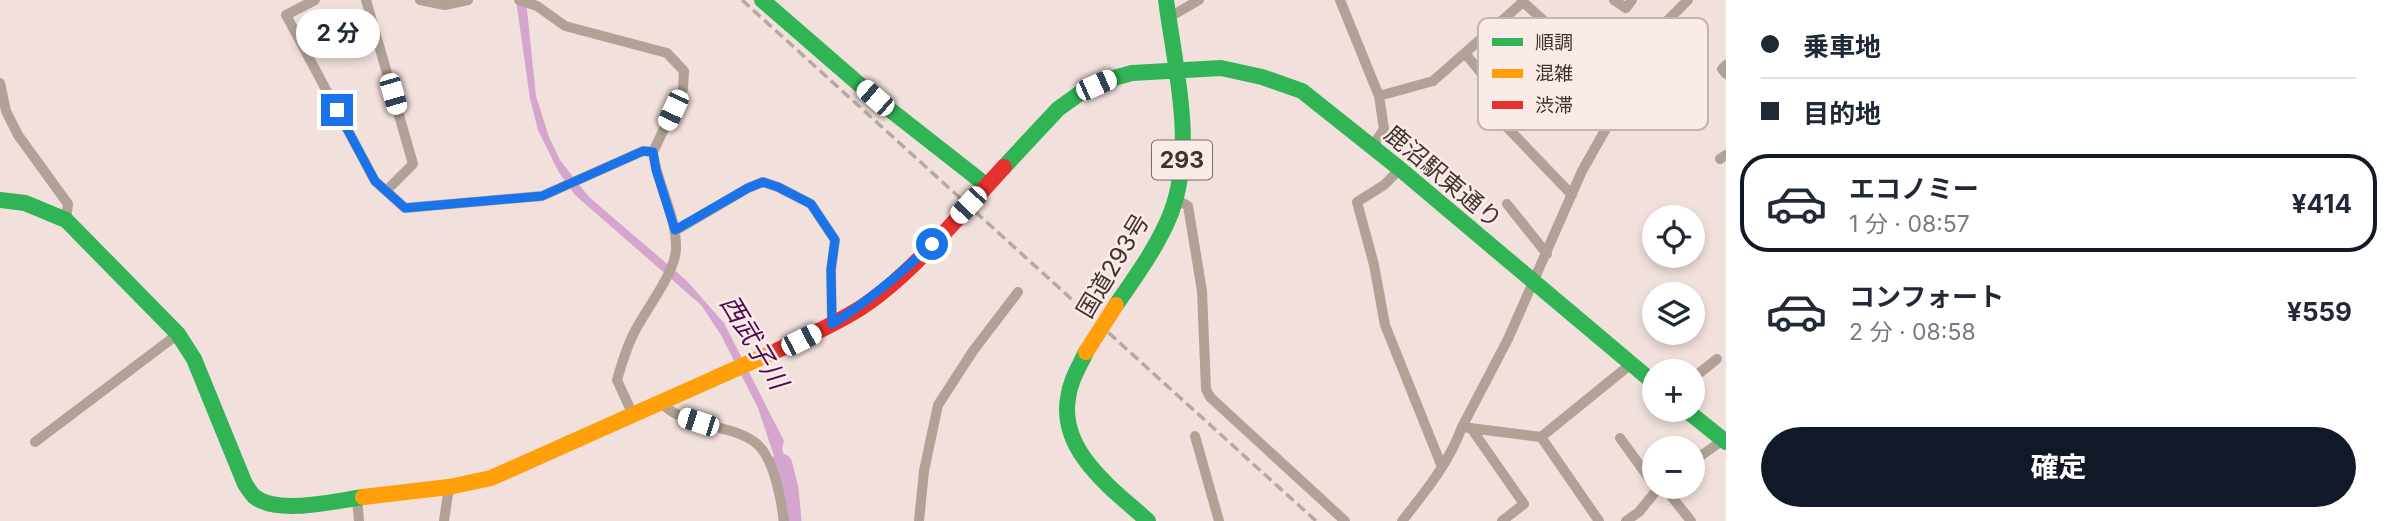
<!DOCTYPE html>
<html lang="ja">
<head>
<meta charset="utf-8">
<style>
  :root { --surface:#fff; --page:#f6f6f7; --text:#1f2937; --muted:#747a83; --line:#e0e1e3; --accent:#111827 }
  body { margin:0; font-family:Inter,"Noto Sans JP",sans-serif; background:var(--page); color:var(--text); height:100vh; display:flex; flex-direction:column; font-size:26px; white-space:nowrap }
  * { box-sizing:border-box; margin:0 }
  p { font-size:23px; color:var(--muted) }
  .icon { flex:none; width:38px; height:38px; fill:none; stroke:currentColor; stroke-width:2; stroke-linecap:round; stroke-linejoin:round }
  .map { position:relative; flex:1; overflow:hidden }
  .panel { display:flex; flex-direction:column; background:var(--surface); width:665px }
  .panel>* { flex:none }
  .top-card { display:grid; align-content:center; height:154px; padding:0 35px; background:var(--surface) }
  .tools { position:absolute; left:1642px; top:205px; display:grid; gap:14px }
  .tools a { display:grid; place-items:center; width:63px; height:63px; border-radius:50%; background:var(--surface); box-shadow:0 4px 10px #0003; font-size:35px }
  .end { position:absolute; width:32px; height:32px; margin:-16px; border:9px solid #1a73e8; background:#fff; box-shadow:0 0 0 4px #fff }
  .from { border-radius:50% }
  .bubble { position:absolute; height:49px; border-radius:24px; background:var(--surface); box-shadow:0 4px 10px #0003; font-size:23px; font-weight:700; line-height:49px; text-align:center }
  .car { position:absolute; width:21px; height:42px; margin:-21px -10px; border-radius:9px; box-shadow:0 0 5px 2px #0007; background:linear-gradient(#fff 24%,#345 0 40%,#fff 0 76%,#345 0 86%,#fff 0) }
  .top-card b { display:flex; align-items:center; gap:24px; height:66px; font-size:26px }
  .top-card b+b { border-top:2px solid var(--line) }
  .top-card i { width:18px; height:18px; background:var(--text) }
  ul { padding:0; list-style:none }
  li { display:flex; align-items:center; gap:21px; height:98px; margin:0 14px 10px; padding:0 21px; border:4px solid transparent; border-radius:28px }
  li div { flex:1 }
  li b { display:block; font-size:26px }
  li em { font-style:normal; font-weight:700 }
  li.on { border-color:var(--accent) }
  li>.icon { width:63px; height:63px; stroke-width:1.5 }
  .button { display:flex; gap:14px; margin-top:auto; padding:14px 35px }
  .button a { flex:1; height:80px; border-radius:42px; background:var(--accent); color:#fff; font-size:28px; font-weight:700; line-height:80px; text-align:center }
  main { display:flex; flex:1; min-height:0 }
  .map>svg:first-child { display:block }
  .water { fill:#d4a6cd }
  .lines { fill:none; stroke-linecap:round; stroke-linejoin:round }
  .river { stroke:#d4a6cd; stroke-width:23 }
  .street { stroke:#b1a196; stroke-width:10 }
  .fast { stroke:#30b455; stroke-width:16 }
  .slow { stroke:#ff9f0a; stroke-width:16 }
  .jam { stroke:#e5322d; stroke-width:16 }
  .rail { stroke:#b6a9a2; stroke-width:3.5; stroke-dasharray:10 5; stroke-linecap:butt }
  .slow-bridge { stroke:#ff9f0a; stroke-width:16 }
  .route { stroke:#1a73e8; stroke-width:9 }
  .labels { text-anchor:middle; stroke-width:5; stroke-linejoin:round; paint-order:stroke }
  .shield { fill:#fbebe8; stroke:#796a67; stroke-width:2 }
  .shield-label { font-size:23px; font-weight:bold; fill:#413230 }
  .street-label { font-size:24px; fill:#413230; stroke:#fbebe8 }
  .water-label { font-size:26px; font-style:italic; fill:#510953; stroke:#fbebe8 }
  .key { fill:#fbebe8; stroke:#c3b4b1; stroke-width:2 }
  .key-label { font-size:19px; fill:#413230 }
</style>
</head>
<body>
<main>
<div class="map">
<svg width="1726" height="521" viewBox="0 0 1726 521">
  <rect width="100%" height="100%" fill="#f2e0dd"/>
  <path class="water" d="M 516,0 L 526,0 L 536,96 L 549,137 L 560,160 L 589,197 L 687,281 L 724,323 L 784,441 L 782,449 L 793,487 L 799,521 L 792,521 L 789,501 L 758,408 L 721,335 L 701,305 L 575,195 L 558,171 L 538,130 L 530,99 Z"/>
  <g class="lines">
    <path class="river" d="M 781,465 L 787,489 L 790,521"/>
    <path class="street" d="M 315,0 L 286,15 L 375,181 L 405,208 L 542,196 L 643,151 L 653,152 L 683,89 L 684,71 L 667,53 L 565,26 L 537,6 L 519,0
      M 366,0 L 413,164 L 386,191
      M 420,0 L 445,5 L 468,0
      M 1340,0 L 1379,96 L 1384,129 L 1372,147
      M 1521,0 L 1575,49 L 1629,88
      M 1614,0 L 1626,8 L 1632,0
      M 1168,18 L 1199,0
      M 1465,53 L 1512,112 L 1502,122 L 1572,195
      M 1726,65 L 1722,69 L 1726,74
      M 0,83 L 6,111 L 18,135 L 68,204 L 66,220
      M 1379,96 L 1433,81 L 1523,2
      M 1720,159 L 1726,155
      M 1400,169 L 1384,185 L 1357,202 L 1374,265 L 1385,325 L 1442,467
      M 1176,199 L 1188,206 L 1202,291 L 1206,389 L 1210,397 L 1345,521
      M 1507,204 L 1547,254
      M 675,231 L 748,188 L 763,182 L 778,187 L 811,204 L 835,240 L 831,270 L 832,324
      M 1692,395 L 1698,374 L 1717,359
      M 661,403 C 675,416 687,419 705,424 C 722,429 743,432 757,444 C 774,459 781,499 784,521
      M 633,415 L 617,380 C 622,363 627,345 636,329 C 647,308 677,270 676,247 C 676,214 657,184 653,152
      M 1462,427 L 1541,437 L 1599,521
      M 1471,428 L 1524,504 L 1502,521
      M 1195,436 L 1219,521
      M 1541,437 L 1631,364
      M 1620,438 L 1654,485
      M 35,442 L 178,334
      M 1692,462 L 1726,438
      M 1663,486 L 1691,521
      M 357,498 L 359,521
      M 444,521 L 449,487
      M 919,521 L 924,471 L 938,405 L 973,351 L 1018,292
      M 1402,521 C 1425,492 1449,463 1462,427 L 1508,339 L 1582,171 L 1629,88 L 1652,36 L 1688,0
      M 1626,521 L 1639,512 L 1660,486"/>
    <path class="fast" d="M 762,0 L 875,98 L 986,185
      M 1004,167 L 1058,109 L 1083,91 L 1110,79 L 1132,73 L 1221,68 L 1262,77 L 1302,91 L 1400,169 L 1654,383
      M 0,200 L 25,203 L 66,220 L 178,334 L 194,359 L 245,484 C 248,488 251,494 255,497 C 278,515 335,501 363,497
      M 1116,305 C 1136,276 1158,246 1171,213 C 1196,146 1175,68 1166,0
      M 1086,352 C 1079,367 1070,381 1068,398 C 1059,452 1113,489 1148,521
      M 1686,410 L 1726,442"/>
    <path class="slow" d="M 363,497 L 449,487 L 491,478 L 778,350"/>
    <path class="jam" d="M 778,350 C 805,338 833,325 859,309 C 910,277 962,212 1004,167"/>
    <path class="rail" d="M 742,0 L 1316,521"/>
    <path class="slow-bridge" d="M 1086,352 L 1116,305"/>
  </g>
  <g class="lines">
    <path class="route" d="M 337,110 L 375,181 L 405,208 L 542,196 L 643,151 L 653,152 L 656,170 L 675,230 L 748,188 L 763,182 L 778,187 L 811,204 L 835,240 L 831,270 L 832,324 C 869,301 900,274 932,244"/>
  </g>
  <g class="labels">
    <rect class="shield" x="1152" y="140.5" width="60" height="39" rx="5"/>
    <g class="shield-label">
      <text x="1182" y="168">293</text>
    </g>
    <g class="street-label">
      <text transform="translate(1443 177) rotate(40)" y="8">鹿沼駅東通り</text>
      <text transform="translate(1113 266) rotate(-59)" y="8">国道293号</text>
    </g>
    <g class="water-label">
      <text transform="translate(754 342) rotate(59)" y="9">西武子川</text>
    </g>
  </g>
  <rect x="1478" y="18" width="230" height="112" rx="10" class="key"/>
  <rect x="1492" y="38" width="31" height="8" fill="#30b455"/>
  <rect x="1492" y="69" width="31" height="9" fill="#ff9f0a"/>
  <rect x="1492" y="101" width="31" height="8" fill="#e5322d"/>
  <g class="key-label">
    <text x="1535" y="49">順調</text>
    <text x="1535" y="80">混雑</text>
    <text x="1535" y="112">渋滞</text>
  </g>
</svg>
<div class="tools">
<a><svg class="icon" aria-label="locate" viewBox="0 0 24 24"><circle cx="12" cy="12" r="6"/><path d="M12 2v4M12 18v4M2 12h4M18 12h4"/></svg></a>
<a><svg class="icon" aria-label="layers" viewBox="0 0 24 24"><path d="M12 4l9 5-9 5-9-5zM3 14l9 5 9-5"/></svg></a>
<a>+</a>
<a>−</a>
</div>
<i class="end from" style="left:932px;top:244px"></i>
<i class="end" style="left:337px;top:110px"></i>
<div class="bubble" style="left:296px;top:9px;width:84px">2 分</div>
<i class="car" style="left:1096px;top:85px;rotate:66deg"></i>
<i class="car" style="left:393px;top:94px;rotate:164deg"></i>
<i class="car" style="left:875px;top:98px;rotate:311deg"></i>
<i class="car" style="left:673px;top:110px;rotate:205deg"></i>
<i class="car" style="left:968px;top:205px;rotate:223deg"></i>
<i class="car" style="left:801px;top:340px;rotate:63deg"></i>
<i class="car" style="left:698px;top:422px;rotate:288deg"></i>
</div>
<section class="panel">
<div class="top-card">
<b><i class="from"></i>乗車地</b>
<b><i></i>目的地</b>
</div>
<ul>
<li class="on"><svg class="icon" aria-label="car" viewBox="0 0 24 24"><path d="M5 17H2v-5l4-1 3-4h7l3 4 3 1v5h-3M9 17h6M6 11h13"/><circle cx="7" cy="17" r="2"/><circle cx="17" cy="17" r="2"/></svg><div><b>エコノミー</b><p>1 分 · 08:57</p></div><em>¥414</em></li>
<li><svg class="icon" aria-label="car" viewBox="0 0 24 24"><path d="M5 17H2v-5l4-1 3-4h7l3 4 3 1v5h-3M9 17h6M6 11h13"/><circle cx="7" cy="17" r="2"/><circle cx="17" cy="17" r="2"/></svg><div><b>コンフォート</b><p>2 分 · 08:58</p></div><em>¥559</em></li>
</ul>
<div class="button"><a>確定</a></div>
</section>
</main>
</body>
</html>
